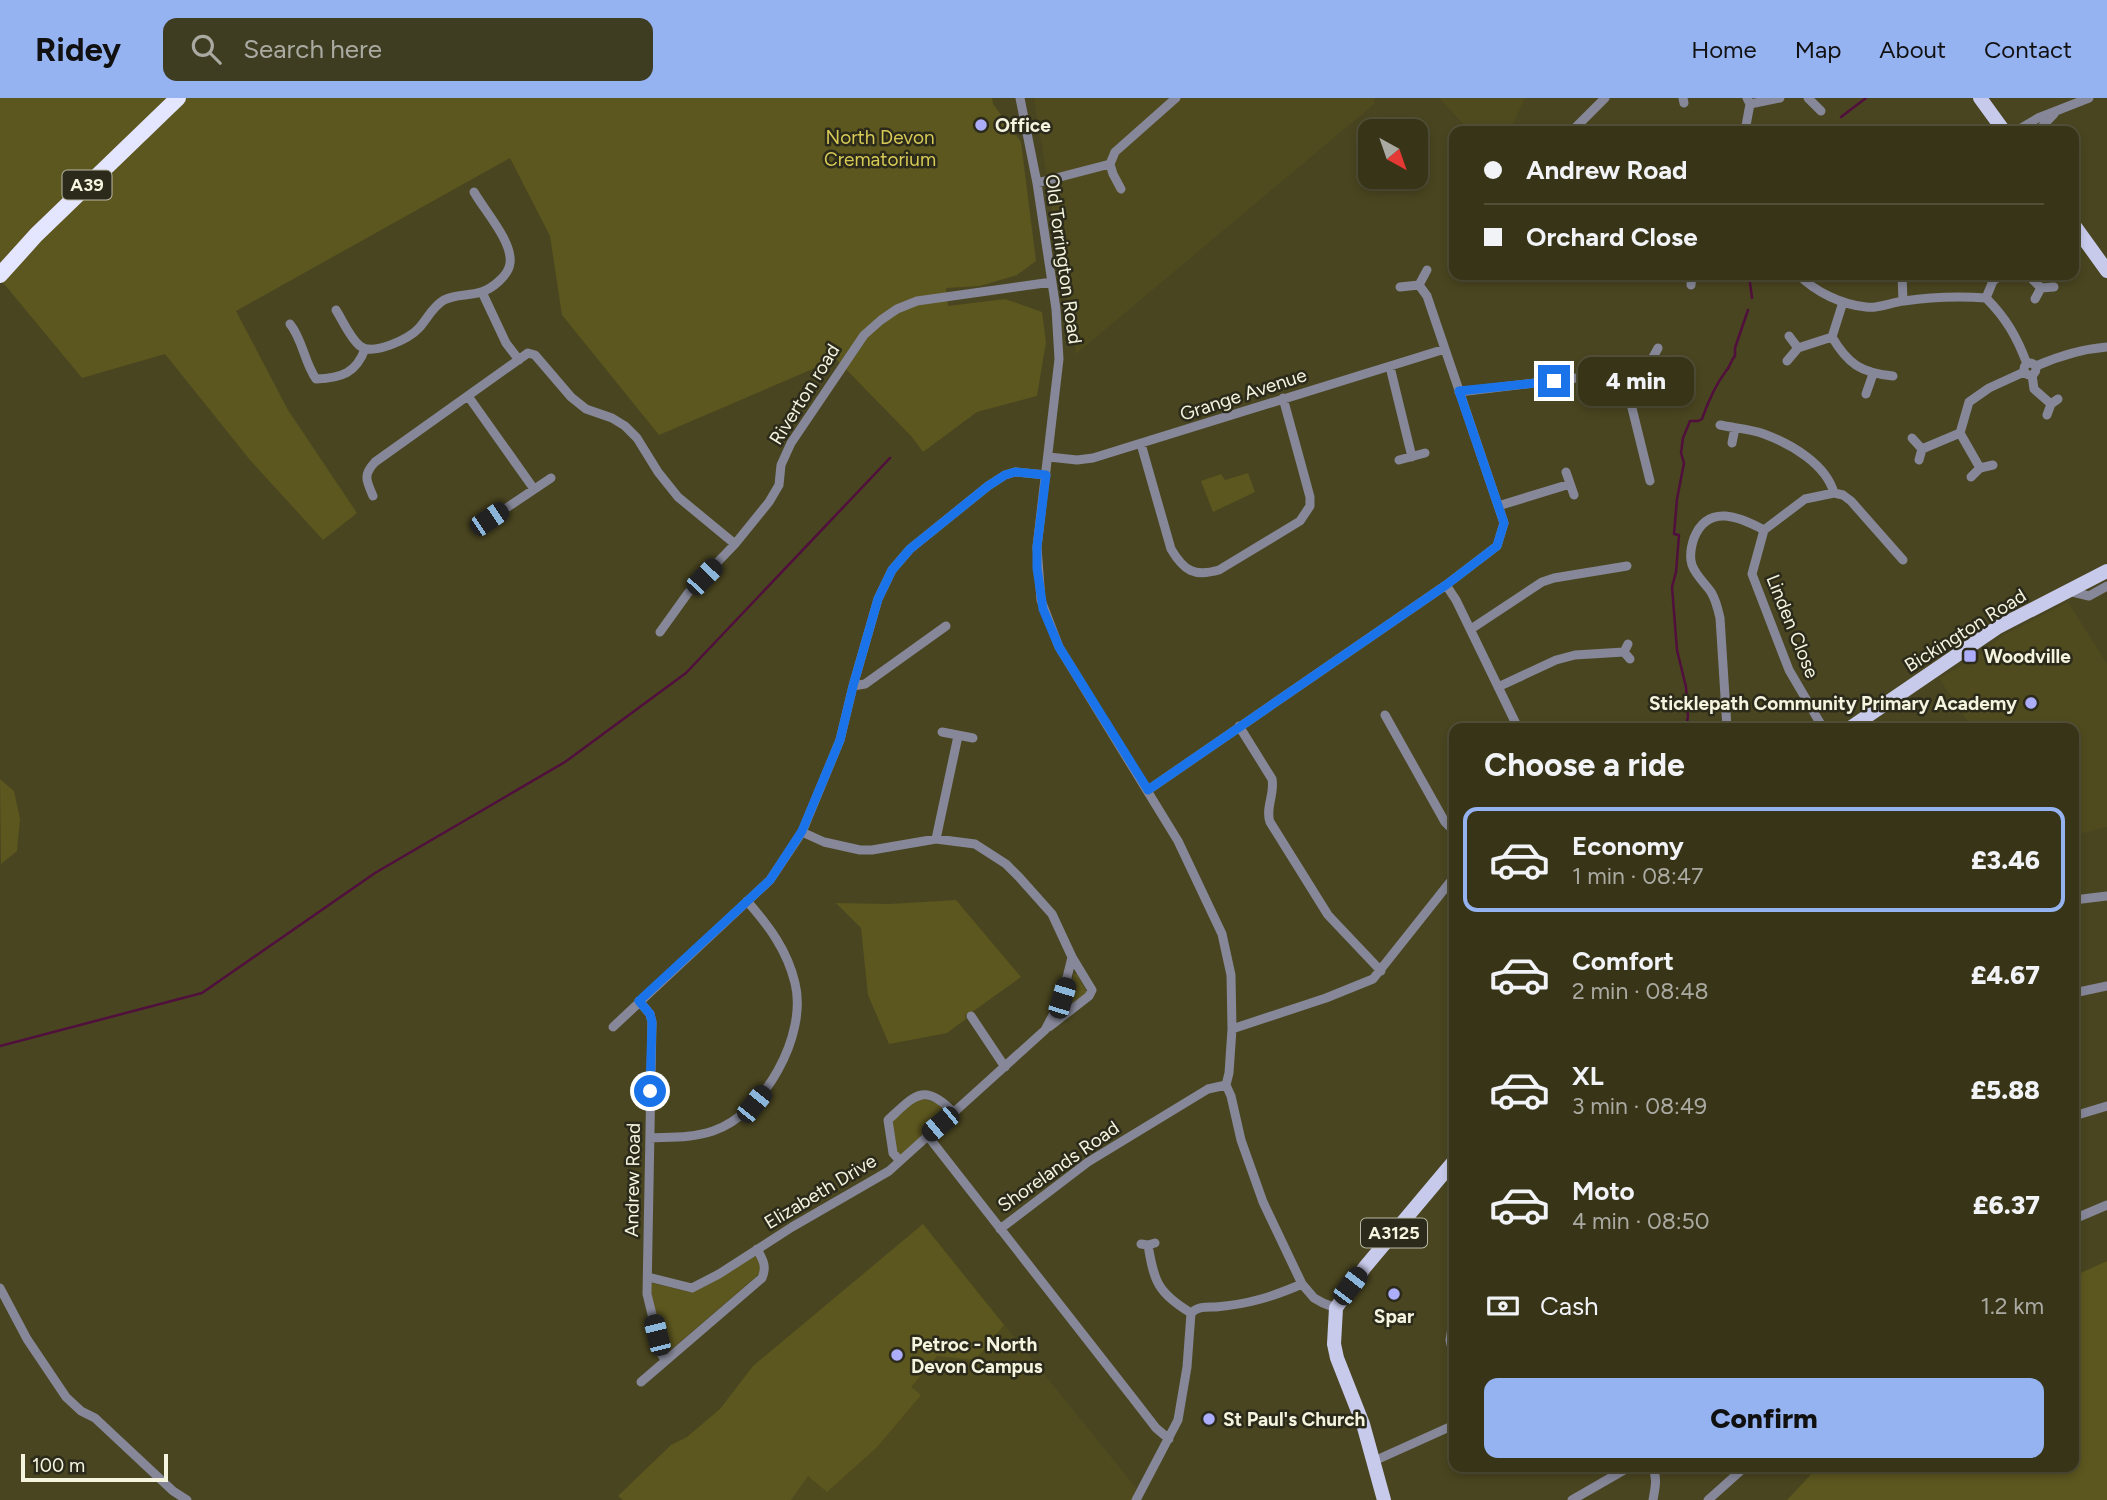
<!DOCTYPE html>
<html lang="en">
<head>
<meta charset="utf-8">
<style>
  :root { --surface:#373418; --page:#3e3c21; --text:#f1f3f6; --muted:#aaaaa2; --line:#514f37; --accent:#95b2f1 }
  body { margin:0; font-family:Figtree,sans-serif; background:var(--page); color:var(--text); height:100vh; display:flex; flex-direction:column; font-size:26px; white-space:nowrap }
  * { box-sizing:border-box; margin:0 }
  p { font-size:23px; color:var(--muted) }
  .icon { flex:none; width:38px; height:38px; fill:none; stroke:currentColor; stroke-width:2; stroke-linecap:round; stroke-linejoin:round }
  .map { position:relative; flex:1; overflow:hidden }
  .drawer { position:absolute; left:1449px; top:625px; width:630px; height:749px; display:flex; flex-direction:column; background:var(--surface); border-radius:14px; box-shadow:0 4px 10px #0003,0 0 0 2px var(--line) }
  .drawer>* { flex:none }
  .banner { position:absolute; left:1449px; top:28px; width:630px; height:154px; border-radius:14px; box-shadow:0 4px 10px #0003,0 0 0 2px var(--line); display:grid; align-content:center; height:154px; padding:0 35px; background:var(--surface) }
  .needle { width:46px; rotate:140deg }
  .tools { position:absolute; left:1358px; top:21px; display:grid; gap:14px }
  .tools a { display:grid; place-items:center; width:70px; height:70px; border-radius:14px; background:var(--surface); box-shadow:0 4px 10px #0003,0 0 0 2px var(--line); font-size:35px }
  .scale { position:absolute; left:21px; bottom:18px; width:147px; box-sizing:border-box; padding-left:7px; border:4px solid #f5f4df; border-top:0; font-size:19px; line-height:24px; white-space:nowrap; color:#f5f4df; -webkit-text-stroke:5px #2c2b1b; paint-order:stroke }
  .end { position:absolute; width:32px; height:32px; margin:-16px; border:9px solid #1a73e8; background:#fff; box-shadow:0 0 0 4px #fff }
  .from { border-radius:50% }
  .bubble { position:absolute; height:49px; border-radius:14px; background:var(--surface); box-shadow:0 4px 10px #0003,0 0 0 2px var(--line); font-size:23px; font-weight:800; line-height:49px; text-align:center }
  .car { position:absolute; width:21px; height:42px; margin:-21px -10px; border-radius:9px; box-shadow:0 0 5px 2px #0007; background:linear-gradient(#222 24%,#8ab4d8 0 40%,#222 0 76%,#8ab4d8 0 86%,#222 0) }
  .banner b { display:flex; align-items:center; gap:24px; height:66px; font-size:26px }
  .banner b+b { border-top:2px solid var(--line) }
  .banner i { width:18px; height:18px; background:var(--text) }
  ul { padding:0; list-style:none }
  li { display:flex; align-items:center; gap:21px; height:105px; margin:0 14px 10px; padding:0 21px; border:4px solid transparent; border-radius:14px }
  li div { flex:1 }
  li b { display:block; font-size:26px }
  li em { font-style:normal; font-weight:800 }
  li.active { border-color:var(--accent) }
  li>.icon { width:63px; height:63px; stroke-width:1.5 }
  h2 { padding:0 35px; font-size:32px; line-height:84px }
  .pay { display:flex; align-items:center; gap:18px; height:77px; padding:0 35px; font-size:26px }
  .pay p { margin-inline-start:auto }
  .button { display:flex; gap:14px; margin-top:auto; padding:14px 35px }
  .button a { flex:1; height:80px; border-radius:14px; background:var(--accent); color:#111; font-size:28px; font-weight:800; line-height:80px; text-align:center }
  header { display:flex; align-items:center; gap:42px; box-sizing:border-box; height:98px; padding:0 35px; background:var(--accent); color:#111 }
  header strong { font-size:33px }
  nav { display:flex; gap:38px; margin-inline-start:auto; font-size:24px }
  .search { width:490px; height:63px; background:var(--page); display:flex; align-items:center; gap:18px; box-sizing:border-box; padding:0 24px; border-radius:14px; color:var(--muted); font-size:26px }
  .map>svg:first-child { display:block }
  .built { fill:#504b1e }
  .green { fill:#5c561f }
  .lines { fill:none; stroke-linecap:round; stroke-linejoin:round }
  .stream { stroke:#500f3c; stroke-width:2.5 }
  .street { stroke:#868798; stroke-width:9 }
  .primary { stroke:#c8caeb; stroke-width:14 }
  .highway { stroke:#e4e5fe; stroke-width:16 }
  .route { stroke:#1a73e8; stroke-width:9 }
  .poi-dot { fill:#adaefb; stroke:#2c2b1b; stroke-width:2.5 }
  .labels { text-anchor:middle; stroke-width:5; stroke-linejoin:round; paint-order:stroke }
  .shield { fill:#2c2b1b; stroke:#b9b8a4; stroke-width:2 }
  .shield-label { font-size:18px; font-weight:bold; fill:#f5f4df }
  .poi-label { font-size:19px; font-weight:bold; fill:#f5f4df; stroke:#2c2b1b; text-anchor:start }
  .park-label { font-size:19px; fill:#d7ca55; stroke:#2c2b1b }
  .street-label { font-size:19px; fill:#f5f4df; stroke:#2c2b1b }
</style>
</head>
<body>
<header>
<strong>Ridey</strong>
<div class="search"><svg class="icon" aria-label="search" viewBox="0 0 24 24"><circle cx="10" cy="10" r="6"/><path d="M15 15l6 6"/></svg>Search here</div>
<nav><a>Home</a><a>Map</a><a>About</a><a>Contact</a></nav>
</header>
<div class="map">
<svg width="2107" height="1402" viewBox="0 0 2107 1402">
  <rect width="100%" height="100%" fill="#494520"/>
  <path class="built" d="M 1034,0 L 1374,0 L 1374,6 L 1076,256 Z
    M 1439,0 L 1525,0 L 1513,26 L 1505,33 L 1470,33 Z
    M 2068,504 L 2107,566 L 2107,729 L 2074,737 L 2074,630 L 1972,630 L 1939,580 L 1970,563 L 2004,537 Z
    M 923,1126 L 1136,1390 L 1132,1402 L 623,1402 L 618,1398 L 671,1347 L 687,1339 L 720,1311 L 753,1268 Z"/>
  <path class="green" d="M 0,0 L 992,0 L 993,6 L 1021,44 L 1036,163 L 1017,177 L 980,188 L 946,190 L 948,208 L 1005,201 L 1042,214 L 1046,244 L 1037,298 L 977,314 L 923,354 L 912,339 L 836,261 L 659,337 L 562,217 L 550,138 L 510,60 L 236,213 L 288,312 L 357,415 L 323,442 L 250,362 L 165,256 L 82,280 L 0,181 Z
    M 1248,375 L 1255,394 L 1213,414 L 1201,383 L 1221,376 L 1225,382 Z
    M 0,681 L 14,693 L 20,721 L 17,753 L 1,766 Z
    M 956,802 L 1021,879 L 975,912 L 965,917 L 966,921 L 947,935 L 889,946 L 868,897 L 861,830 L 836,805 L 889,806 Z
    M 1074,876 L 1077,876 L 1087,895 L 1068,911 L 1064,906 Z
    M 923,1001 L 938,1005 L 950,1015 L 901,1058 L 896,1053 L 891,1024 L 914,1002 Z
    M 923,1126 L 1004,1227 L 975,1262 L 937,1258 L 911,1289 L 921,1297 L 877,1349 L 827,1394 L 808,1378 L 791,1402 L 623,1402 L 618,1398 L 671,1347 L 687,1339 L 720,1311 L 753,1268 Z
    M 756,1158 L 761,1167 L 759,1176 L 666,1256 L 650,1194 L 652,1185 L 689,1194 Z
    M 2107,1163 L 2107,1402 L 1787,1402 L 1818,1369 L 2074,1368 L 2074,1178 Z"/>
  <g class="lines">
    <path class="stream" d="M 1841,19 L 1866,0
      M 1825,33 L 1826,30
      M 1749,177 L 1752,200
      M 1686,630 L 1688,618 L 1686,589 L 1677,552 L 1672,489 L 1676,474 L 1679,437 L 1674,436 L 1677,401 L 1684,365 L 1681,355 L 1683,340 L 1690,323 L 1698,323 L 1702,321 C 1708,304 1716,286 1726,273 C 1731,268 1730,263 1735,258 L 1735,250 L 1748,212
      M 0,948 L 202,895 L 375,775 L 565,664 L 686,575 L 890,360"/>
    <path class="street" d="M 1020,0 L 1037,85 L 1056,211 L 1059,261 L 1037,449 L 1041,502 L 1059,549 L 1178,743 L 1222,836 L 1231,877 L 1232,931 L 1229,975 L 1226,987 L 1231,998 L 1241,1042 L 1263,1104 L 1302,1186 L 1314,1200 L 1323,1205 L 1336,1210
      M 1683,0 L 1684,5
      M 1808,0 L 1821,13
      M 1750,6 L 1780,0
      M 1572,33 L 1605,0
      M 1745,33 L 1750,6 L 1747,0
      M 2016,33 L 2038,20 L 2089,0
      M 2038,33 L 2054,16
      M 1110,66 L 1115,54 L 1176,0
      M 1110,66 L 1113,76 L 1121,91
      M 1037,85 L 1110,66
      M 1799,177 C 1815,194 1843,207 1866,209 C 1878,211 1892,204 1904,203 C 1931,199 1958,198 1986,200 C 2006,220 2017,239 2027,266
      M 1902,177 L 1903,203
      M 2028,177 L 2041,190
      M 1419,187 L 1427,172
      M 1691,187 L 1692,177
      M 1400,189 L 1419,187
      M 482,194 L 506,245 L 519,262
      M 1986,200 L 1993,183 L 2001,177
      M 2035,201 L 2041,190 L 2054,189
      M 1843,204 L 1832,239 C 1848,266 1861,275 1893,278
      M 336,212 C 343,223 350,240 360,248 C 373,258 409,241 419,230 C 427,221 433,208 444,202 C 455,196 469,198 481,194 C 492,191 509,177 510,165 C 513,144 484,112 474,94
      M 290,226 C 303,242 304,264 316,281 C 342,280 356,275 365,251
      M 1789,238 L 1798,250
      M 1787,263 L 1798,250 L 1832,239
      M2024 271a6 6 0 1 1 12 0a6 6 0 1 1-12 0Z
      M 2036,268 C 2059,258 2082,251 2107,249
      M 1390,269 L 1412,359
      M 1602,277 L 1646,272
      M 2032,277 L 2034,291 L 2051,306
      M 1459,294 L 1602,277 L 1623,294 L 1631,306 L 1650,383
      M 1866,296 L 1873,276
      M 468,298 L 534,391
      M 1631,306 L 1646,272 L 1658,250
      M 2047,317 L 2051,306 L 2058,301
      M 1720,327 C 1734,330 1750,331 1764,336 C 1791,346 1826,366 1834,395 L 1843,397 L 1851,403 L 1903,462
      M 1912,340 L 1922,351 L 1919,362
      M 1732,345 L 1735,330
      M 1141,346 L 1171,451 C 1184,473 1194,479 1219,472 L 1300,423 L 1310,408 L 1310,399 L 1283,300
      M 1922,351 L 1960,335
      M 1049,359 L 1077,362 L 1093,360 L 1445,251
      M 1399,362 L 1425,355
      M 1980,370 L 1960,335 L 1969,304 L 1989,290 L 2024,274
      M 1566,374 L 1574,397
      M 1971,379 L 1980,370 L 1993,367
      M 373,398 C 366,382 363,377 375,364 L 528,255 L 535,257 L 571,299 L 586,311 L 612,320 L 625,328 L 637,340 L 658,374 L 678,399 L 735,446
      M 1498,408 L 1570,386
      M 490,421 L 551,380
      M 1446,487 L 1456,502 L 1518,630
      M 2068,493 L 2089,498 L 2107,488
      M 1471,531 L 1542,484 L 1554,480 L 1627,468
      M 660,534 L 688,495 L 735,446 L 769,404 L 779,387 L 781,367 L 791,345 L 864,237 L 881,222 L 897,211 L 917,203 L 1052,184
      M 1628,546 L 1624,554 L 1630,561
      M 853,588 L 865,586 L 946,528
      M 1498,589 L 1556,562 L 1575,557 L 1624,554
      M 1385,617 L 1445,724 L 1454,733
      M 1239,628 L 1272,681 C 1275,696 1265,710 1270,724 L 1328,817 L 1381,873
      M 1639,630 L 1640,629
      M 1712,630 L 1727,629
      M 1727,630 L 1720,520 C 1718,511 1716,502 1711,494 C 1705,485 1696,478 1692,467 C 1689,458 1691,449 1694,440 C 1708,405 1740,419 1764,432
      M 1823,630 L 1789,572 L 1752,476 L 1764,432 L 1805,401 L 1834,395
      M 942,634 L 973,640
      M 1148,692 L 1446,487 L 1497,448 L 1504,425 L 1427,198 L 1419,187
      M 802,734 L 824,744 L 860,752 L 872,752 L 936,741 L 975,746 L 1006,766 L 1019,779 L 1052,816 L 1072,859 L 1092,892 L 1089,898 L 1049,929
      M 936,741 L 958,638
      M 2074,802 L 2107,798
      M 2074,895 L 2107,888
      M 639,903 L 650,916 L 652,924 L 647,1196 L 662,1257 L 665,1262
      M 971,918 L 1005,969
      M 613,929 L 770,782 L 802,734 L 840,642 L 853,588 L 878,501 L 892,472 L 910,451 L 988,388 L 1005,377 L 1015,374 L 1046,377
      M 1232,931 L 1326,900 L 1373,881 L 1454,779
      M 2074,1018 L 2107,1008
      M 927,1037 L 1132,1299 L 1156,1330 L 1169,1341
      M 650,1040 C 671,1039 692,1040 713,1033 C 764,1016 808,937 795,885 C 787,852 769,828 747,803
      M 900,1063 L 893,1055 L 888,1022 C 914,998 924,983 954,1015
      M 2074,1121 L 2107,1107
      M 1000,1131 L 1088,1064 L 1208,991 L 1226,987
      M 1141,1146 L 1148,1147 L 1155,1145
      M 1148,1147 C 1154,1184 1158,1195 1191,1215
      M 648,1179 L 692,1190 L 719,1176 L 792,1129 L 889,1073 L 900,1063 L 1045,932 L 1062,900 L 1072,859
      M 0,1190 L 27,1241 L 66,1299 L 81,1313 L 95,1320 L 173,1393 L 187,1402
      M 1454,1217 L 1450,1242 L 1454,1260
      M 641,1284 L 762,1180 C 767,1168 763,1162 757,1151
      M 1374,1363 L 1454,1327
      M 1652,1368 C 1658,1380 1655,1390 1653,1402
      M 1136,1402 L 1178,1322 L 1187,1269 L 1191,1215 C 1198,1208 1207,1209 1216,1209 C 1249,1206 1272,1199 1302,1186
      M 1572,1402 L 1631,1368
      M 1708,1402 L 1746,1368"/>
    <path class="primary" d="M 1980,0 L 2004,33
      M 2074,127 L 2107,173
      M 1850,630 L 1998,529 L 2107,473
      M 1384,1402 L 1363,1326 L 1337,1260 L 1334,1246 L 1336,1210 L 1365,1169 L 1454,1063"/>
    <path class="highway" d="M 0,177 L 36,137 L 178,0"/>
  </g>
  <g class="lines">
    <path class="route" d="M 650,993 L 652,924 L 650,916 L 639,903 L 770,782 L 802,733 L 840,642 L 853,588 L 878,501 L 892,472 L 910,451 L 988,388 L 1005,377 L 1015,374 L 1046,377 L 1037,449 L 1037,470 L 1043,511 L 1059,549 L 1148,692 L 1446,487 L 1497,448 L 1504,425 L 1459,293 L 1554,283"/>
  </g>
  <g class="poi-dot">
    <circle cx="981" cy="27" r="7"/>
    <rect x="1963" y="551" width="14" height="14" rx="3.5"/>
    <circle cx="2031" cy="605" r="7"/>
    <circle cx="1394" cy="1196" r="7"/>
    <circle cx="897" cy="1257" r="7"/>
    <circle cx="1209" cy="1321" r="7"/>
  </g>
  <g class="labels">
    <g class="shield">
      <rect x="62.5" y="72.5" width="49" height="29" rx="5"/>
      <rect x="1361" y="1120.5" width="66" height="29" rx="5"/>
    </g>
    <g class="shield-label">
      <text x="87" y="93">A39</text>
      <text x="1394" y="1141">A3125</text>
    </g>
    <g class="poi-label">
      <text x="995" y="34">Office</text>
      <text x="1984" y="565">Woodville</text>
      <text x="2017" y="612" text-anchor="end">Sticklepath Community Primary Academy</text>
      <text x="1394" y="1225" text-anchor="middle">Spar</text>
      <text x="911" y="1253">Petroc - North<tspan x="911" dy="22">Devon Campus</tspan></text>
      <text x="1223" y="1328">St Paul's Church</text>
    </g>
    <g class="park-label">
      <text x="880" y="46">North Devon<tspan x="880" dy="22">Crematorium</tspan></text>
    </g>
    <g class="street-label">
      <text transform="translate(1064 161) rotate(82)" y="7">Old Torrington Road</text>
      <text transform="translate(804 296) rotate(-58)" y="7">Riverton road</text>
      <text transform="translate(1243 296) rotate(-18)" y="7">Grange Avenue</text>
      <text transform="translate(1793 528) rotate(68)" y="7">Linden Close</text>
      <text transform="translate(1965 532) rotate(-32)" y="7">Bickington Road</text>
      <text transform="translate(1058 1068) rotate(-35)" y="7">Shorelands Road</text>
      <text transform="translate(632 1082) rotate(-89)" y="7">Andrew Road</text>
      <text transform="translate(820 1093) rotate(-31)" y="7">Elizabeth Drive</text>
    </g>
  </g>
</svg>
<div class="tools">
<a><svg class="needle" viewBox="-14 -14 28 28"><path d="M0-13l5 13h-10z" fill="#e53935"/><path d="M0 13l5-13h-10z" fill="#aaaaa2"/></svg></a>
</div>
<div class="scale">100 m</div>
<i class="end from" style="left:650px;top:993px"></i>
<i class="end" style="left:1554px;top:283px"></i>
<div class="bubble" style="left:1578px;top:259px;width:116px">4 min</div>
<i class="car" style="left:489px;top:421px;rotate:56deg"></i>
<i class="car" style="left:704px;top:479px;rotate:44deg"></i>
<i class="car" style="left:1062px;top:900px;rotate:17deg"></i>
<i class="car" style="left:754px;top:1006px;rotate:39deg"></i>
<i class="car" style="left:940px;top:1026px;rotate:230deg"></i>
<i class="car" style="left:1350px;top:1188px;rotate:37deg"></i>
<i class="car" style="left:657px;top:1237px;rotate:346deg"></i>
<div class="banner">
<b><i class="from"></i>Andrew Road</b>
<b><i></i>Orchard Close</b>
</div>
<section class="drawer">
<h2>Choose a ride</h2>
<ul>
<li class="active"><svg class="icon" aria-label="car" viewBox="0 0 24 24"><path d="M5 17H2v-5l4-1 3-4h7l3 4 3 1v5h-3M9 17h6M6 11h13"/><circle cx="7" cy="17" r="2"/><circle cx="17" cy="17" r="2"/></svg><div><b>Economy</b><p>1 min · 08:47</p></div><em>£3.46</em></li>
<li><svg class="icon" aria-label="car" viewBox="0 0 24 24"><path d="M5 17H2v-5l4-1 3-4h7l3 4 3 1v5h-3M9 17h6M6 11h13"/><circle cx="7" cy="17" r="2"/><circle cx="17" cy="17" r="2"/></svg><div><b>Comfort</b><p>2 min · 08:48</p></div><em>£4.67</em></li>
<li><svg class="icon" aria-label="car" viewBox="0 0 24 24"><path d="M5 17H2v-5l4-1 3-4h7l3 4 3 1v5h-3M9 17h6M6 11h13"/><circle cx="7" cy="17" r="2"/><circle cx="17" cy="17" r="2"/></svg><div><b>XL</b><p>3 min · 08:49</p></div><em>£5.88</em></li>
<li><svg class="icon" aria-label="car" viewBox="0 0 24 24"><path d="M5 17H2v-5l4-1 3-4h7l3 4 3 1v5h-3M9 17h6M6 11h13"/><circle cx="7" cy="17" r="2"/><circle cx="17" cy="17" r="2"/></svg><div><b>Moto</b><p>4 min · 08:50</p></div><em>£6.37</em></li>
</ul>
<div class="pay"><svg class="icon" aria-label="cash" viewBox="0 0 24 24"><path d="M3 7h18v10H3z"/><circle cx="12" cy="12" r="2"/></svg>Cash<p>1.2 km</p></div>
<div class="button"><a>Confirm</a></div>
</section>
</div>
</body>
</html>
